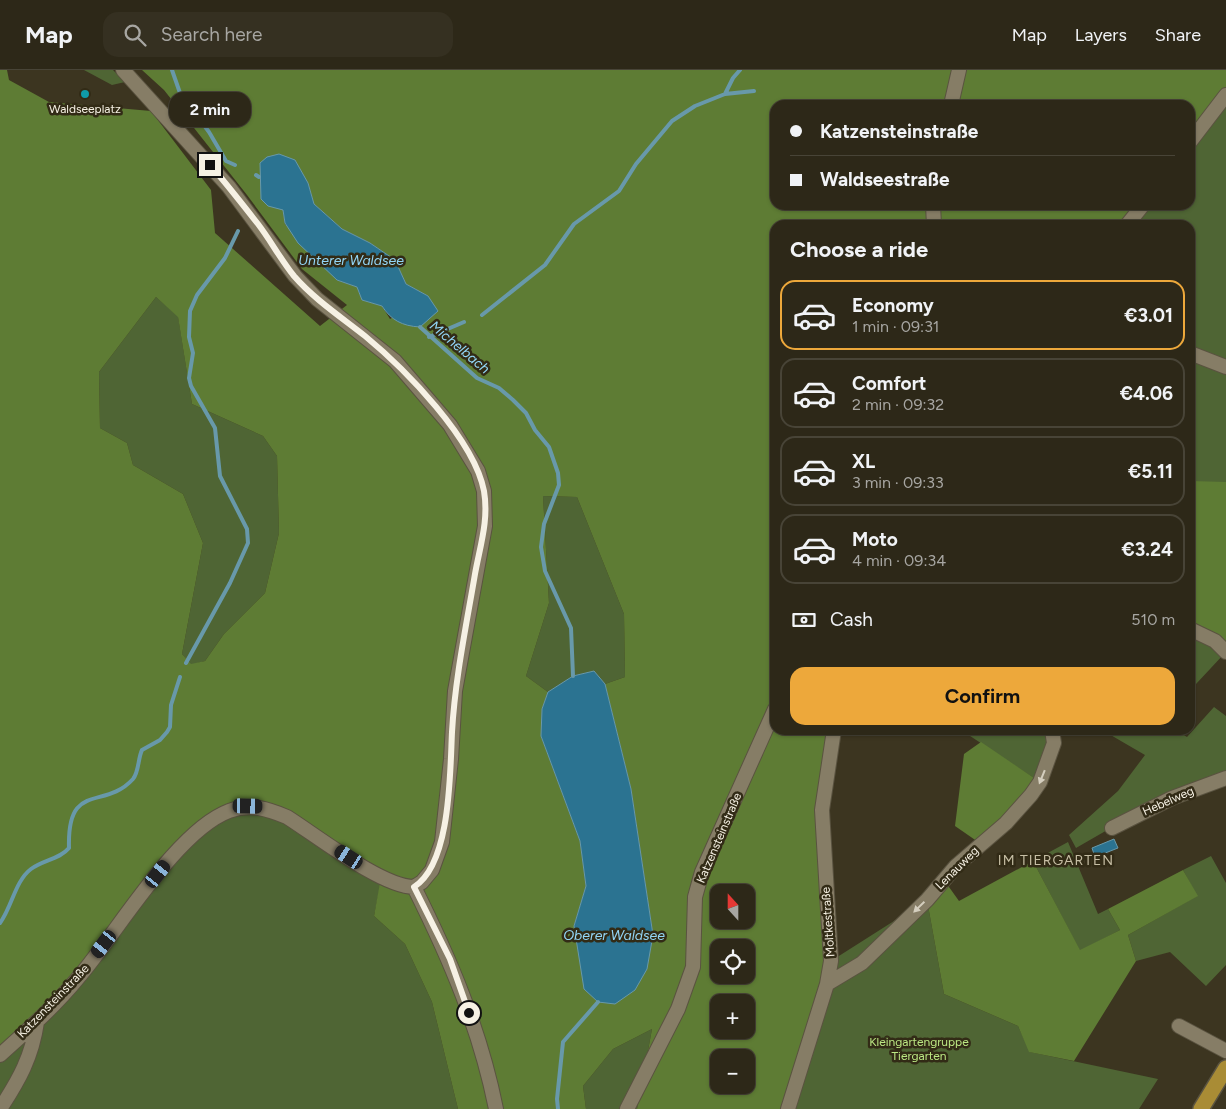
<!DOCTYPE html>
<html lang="en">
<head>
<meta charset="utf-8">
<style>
  :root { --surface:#2d2818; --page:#353021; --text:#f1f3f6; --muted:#a7a6a2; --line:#484437; --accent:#eda83b }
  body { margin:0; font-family:Figtree,sans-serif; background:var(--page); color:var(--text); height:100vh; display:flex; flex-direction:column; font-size:19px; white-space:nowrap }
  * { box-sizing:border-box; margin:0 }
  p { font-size:16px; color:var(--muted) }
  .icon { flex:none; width:28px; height:28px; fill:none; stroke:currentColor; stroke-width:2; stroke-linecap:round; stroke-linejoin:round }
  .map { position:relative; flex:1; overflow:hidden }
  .panel { position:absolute; left:770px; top:150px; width:425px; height:515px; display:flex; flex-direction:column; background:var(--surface); border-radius:15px; box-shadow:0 1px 4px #0004,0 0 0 1px var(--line) }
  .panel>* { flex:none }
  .banner { position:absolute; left:770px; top:30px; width:425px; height:110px; border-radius:15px; box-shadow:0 1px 4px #0004,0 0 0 1px var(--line); display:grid; align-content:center; height:110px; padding:0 20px; background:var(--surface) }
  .needle { width:32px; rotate:339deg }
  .controls { position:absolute; left:710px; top:814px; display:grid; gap:10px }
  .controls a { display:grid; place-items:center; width:45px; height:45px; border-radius:10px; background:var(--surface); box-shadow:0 1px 4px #0004,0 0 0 1px var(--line); font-size:25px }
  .end { position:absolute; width:22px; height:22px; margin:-11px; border:6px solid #f6f1e4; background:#111; box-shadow:0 0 0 2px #111 }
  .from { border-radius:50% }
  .bubble { position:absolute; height:35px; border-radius:15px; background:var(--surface); box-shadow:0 1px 4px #0004,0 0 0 1px var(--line); font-size:16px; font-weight:700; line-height:35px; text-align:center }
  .car { position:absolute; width:15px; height:30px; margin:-15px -8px; border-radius:6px; box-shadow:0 0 4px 1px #0007; background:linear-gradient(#222 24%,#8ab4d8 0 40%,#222 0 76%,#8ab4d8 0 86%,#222 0) }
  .banner b { display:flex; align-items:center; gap:18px; height:48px; font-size:19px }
  .banner b+b { border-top:1px solid var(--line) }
  .banner i { width:12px; height:12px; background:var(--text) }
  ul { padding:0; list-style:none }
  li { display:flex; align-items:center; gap:15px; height:70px; margin:0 10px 8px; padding:0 10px; border:2px solid var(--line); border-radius:15px }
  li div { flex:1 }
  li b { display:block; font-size:19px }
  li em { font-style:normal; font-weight:700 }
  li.active { border-color:var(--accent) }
  li>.icon { width:45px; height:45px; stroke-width:1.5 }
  h2 { padding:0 20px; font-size:22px; line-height:60px }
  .pay { display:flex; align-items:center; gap:12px; height:55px; padding:0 20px; font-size:19px }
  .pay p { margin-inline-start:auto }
  .action { display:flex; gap:10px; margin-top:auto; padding:10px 20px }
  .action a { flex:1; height:58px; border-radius:15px; background:var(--accent); color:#111; font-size:20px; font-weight:700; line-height:58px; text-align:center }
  header { display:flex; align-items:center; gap:30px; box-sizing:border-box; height:70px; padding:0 25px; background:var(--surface); border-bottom:1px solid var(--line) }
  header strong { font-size:24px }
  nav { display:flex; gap:28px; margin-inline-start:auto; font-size:18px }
  .search { width:350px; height:45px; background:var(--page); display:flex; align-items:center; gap:12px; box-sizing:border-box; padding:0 18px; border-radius:15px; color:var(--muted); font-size:19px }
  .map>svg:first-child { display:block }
  .green { fill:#4f6534 }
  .forest { fill:#5e7c34; fill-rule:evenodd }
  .water { fill:#2b7391; stroke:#6899aa }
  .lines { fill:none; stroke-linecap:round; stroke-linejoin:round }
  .stream { stroke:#6899aa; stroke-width:4 }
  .minor-casing { stroke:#5a5340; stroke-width:16 }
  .major-casing { stroke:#5a5340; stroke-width:18 }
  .minor { stroke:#867d66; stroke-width:14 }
  .major { stroke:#a98c35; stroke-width:15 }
  .oneway { fill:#d4cebe }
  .route { stroke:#f6f1e4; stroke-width:6 }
  .culture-dot { fill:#0f9aa8; stroke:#322b16; stroke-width:2 }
  .labels { text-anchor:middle; stroke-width:5; stroke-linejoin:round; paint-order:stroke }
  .poi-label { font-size:12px; fill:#f6f1e4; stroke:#322b16 }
  .street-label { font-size:12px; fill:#f6f1e4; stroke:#322b16 }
  .park-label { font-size:12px; fill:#bbe783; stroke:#322b16 }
  .water-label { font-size:14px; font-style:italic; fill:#93d6f7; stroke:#322b16 }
  .neighbourhood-label { font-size:14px; letter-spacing:1px; fill:#c6bea4; stroke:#322b16 }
</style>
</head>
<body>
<header>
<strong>Map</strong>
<div class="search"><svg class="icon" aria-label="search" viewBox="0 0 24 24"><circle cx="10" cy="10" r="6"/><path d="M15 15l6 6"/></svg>Search here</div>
<nav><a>Map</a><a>Layers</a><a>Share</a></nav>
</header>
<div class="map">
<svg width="1226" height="1039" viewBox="0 0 1226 1039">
  <rect width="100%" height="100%" fill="#3c3520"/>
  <path class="green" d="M 84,0 L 113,0 L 125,12 L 112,15 Z
    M 1226,25 L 1226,412 L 1191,412 L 1190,155 L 1127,155 L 1143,135 L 1190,135 L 1190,72 Z
    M 156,227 L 178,246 L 192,334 L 263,366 L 277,386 L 279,463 L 265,523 L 224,564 L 205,591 L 191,595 L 182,584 L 203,473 L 183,424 L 133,395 L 127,373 L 100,358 L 99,302 Z
    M 543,426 L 577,427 L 624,544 L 625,607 L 605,614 L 594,601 L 573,606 L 548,622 L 526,606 L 549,533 Z
    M 1190,564 L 1224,584 L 1196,614 L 1190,610 Z
    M 1214,637 L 1226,646 L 1226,705 L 1168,725 L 1076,778 L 1069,765 L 1118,721 L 1145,685 L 1102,660 L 1175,660 L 1187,667 Z
    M 961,660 L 1052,660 L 1040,712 Z
    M 258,737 L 382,807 L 374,846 L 405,874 L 432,932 L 458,1039 L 0,1039 L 0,985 L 207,754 Z
    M 1068,772 L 1098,844 L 1108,839 L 1120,860 L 1080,881 L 1033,791 Z
    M 1211,786 L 1226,813 L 1226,895 L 1206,916 L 1170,882 L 1136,891 L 1128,865 L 1197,826 L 1183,800 Z
    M 927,830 L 944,924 L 1018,956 L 1030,982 L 1158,1009 L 1139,1039 L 788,1039 L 831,891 Z
    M 652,959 L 637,1039 L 586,1039 L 583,1016 L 613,979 Z"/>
  <path class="forest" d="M 0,0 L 7,0 L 9,10 L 49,32 L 151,41 L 211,120 L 215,163 L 320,256 L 347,235 L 302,199 L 247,125 L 164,20 L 142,0 L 1226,0 L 1226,25 L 1190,72 L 1190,35 L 775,35 L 775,135 L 1143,135 L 1127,155 L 775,155 L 775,660 L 834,660 L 825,704 L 831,891 L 788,1039 L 637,1039 L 652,959 L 613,979 L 583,1016 L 586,1039 L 458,1039 L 432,932 L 405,874 L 374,846 L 381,807 L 258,737 L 207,754 L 78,909 L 0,985 ZM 308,113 L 314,134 L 342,159 L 370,173 L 395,190 L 406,214 L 428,226 L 390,249 L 382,236 L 362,230 L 357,217 L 337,210 L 285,154 L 283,140 ZM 156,227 L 178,247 L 192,334 L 263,366 L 277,386 L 279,463 L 265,523 L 224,564 L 205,591 L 191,594 L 182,584 L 203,473 L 183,424 L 133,395 L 127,373 L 100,358 L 99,302 ZM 543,426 L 577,427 L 624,544 L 625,607 L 605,614 L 631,719 L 653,865 L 574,856 L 586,816 L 580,771 L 541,666 L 542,639 L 548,622 L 526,606 L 549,533 ZM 719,822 L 746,822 L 746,850 L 719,850 ZM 719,878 L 746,878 L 746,905 L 719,905 ZM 719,932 L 746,932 L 746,960 L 719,960 ZM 719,988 L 746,988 L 746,1015 L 719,1015 Z
    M 1190,411 L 1226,412 L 1226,579 L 1190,559 Z
    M 981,672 L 1040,712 L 981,774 L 955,756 L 964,684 Z
    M 1033,791 L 1080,880 L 1120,860 L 1108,839 L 1183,800 L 1198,826 L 1128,865 L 1136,891 L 1074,991 L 1029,982 L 1018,956 L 944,924 L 927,830 L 944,810 L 959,831 Z"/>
  <path class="water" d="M 279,84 L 295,90 L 308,113 L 314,134 L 342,159 L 370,173 L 395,190 L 406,214 L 428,226 L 438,241 L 420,257 C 402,256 391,250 382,236 L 362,230 L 357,217 L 337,210 L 298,173 L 285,153 L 283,140 L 268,136 L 261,129 L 260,93 L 267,87 Z
    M 594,601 L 605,614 L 631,719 L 653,865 L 647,899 L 635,920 L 615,934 L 598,932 L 584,919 L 574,856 L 586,816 L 580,771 L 541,666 L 542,639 L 548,622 L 573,606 Z
    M 1114,769 L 1118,778 L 1095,787 L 1092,778 Z"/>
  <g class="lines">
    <path class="stream" d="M 172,0 L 180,23 L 209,62 L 226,91 L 235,95
      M 725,24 L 733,8 L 740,0
      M 256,105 L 259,107
      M 482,245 L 545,195 L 574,154 L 619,121 L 636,94 L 672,51 L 695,36 L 725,24 L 754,21
      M 420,257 L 477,308 L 499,318 L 513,330 L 526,343 L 535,360 L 549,377 L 558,403 L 559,415 L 544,454 L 541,477 L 545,501 L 571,558 L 573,606
      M 429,267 L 464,252
      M 186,593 L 230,513 L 248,473 L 247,459 L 220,406 L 215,358 L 191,316 L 189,308 L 193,283 L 189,267 L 190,241 L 197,225 L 225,188 L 238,161
      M 0,853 C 12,837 15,811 31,799 C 43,790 60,789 69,778 C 67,710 104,741 133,709 C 139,702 138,688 142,680 L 160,670 L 167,662 L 170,657 L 171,635 L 180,607
      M 558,1039 L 557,1029 L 563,972 L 598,932"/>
    <defs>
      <path id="minor" d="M 123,0 L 229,117 L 295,206 L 317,229 L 395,291 L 450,355 L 478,401 L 484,421 L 485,456 L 455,621 L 451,689 L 442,772 L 432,800 L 422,812 L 414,817
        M 951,35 L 959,0
        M 1190,72 L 1226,25
        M 933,135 L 934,155
        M 1127,155 L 1143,135
        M 1190,283 L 1226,297
        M 1190,559 L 1215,571 L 1226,582
        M 1112,758 L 1172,728 L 1226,708
        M 414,817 C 450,889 480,959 496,1039
        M 827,914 L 862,893 L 927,830 L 956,796 L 1006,753 L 1031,725 L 1040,712 L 1054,673 L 1052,660
        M 1179,956 L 1226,981
        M 0,985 C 27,961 55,936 78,908 C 117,863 176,761 229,741 C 250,733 268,739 287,747 C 317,766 382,817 414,817
        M 0,1039 C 19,1010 32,987 37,952
        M 627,1039 L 678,939 L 693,897 L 695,827 L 702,802 L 775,639
        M 788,1039 L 827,914 L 831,891 L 822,740 L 834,660"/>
      <path id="major" d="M 1201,1039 L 1226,998"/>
    </defs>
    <use href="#minor" class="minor-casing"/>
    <use href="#major" class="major-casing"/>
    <use href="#minor" class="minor"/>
    <use href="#major" class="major"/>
  </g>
  <defs><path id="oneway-solid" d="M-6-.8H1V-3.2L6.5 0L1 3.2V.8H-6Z" transform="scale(1.25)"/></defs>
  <g class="oneway">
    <use href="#oneway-solid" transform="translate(1042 707) rotate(112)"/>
    <use href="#oneway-solid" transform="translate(919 837) rotate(136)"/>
  </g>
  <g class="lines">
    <path class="route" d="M 210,95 C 227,114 242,134 258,154 C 271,171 281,190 294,206 C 314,229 341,247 365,266 C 405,299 474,369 484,421 C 489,450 480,476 475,504 C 466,557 455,609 452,662 C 450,702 451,794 414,817 L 450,889 L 469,943"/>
  </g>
  <circle class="culture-dot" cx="85" cy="24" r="5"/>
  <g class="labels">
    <g class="poi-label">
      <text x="85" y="43">Waldseeplatz</text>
    </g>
    <g class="street-label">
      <text transform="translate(1168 731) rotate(-24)" y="4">Hebelweg</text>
      <text transform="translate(719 768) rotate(-67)" y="4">Katzensteinstraße</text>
      <text transform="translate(957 798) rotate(-45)" y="4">Lenauweg</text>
      <text transform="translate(828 852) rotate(-94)" y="4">Moltkestraße</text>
      <text transform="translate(53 931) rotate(-46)" y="4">Katzensteinstraße</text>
    </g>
    <g class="park-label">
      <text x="919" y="976">Kleingartengruppe<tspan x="919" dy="14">Tiergarten</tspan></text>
    </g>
    <g class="water-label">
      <text x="351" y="195">Unterer Waldsee</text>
      <text transform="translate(460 277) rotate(40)" y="5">Michelbach</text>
      <text x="614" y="870">Oberer Waldsee</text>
    </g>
    <g class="neighbourhood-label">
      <text x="1056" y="795">IM TIERGARTEN</text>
    </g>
  </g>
</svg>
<div class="controls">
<a><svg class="needle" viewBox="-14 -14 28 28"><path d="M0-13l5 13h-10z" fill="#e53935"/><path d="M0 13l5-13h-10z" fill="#a7a6a2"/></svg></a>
<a><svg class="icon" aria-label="locate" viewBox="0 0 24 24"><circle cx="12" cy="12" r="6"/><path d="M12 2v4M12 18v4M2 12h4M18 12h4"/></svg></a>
<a>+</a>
<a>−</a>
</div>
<i class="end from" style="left:469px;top:943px"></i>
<i class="end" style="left:210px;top:95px"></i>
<div class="bubble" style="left:169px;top:22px;width:82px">2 min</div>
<i class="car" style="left:248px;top:736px;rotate:91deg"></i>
<i class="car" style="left:349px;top:787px;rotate:303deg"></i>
<i class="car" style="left:158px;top:804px;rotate:38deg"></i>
<i class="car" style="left:104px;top:874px;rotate:217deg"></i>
<div class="banner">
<b><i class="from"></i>Katzensteinstraße</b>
<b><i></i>Waldseestraße</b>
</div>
<section class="panel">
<h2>Choose a ride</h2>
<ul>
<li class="active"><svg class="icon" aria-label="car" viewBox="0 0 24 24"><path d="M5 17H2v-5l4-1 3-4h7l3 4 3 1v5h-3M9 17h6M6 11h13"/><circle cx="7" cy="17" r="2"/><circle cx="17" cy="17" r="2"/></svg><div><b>Economy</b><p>1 min · 09:31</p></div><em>€3.01</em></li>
<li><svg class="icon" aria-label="car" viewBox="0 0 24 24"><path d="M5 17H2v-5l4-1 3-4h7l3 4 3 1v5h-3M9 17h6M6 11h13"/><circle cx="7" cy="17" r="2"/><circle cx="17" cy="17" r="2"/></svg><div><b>Comfort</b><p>2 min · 09:32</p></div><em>€4.06</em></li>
<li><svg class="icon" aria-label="car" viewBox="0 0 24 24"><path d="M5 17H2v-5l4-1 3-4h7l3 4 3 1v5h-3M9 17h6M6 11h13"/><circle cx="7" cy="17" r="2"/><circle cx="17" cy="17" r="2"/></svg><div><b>XL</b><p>3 min · 09:33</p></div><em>€5.11</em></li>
<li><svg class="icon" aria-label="car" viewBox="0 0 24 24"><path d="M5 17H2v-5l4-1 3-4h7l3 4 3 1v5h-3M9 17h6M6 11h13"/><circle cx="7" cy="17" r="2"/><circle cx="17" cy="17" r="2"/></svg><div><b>Moto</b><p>4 min · 09:34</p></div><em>€3.24</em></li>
</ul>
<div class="pay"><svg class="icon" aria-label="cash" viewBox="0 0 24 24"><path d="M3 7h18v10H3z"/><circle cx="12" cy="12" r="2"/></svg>Cash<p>510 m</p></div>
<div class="action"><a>Confirm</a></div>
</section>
</div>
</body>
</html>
